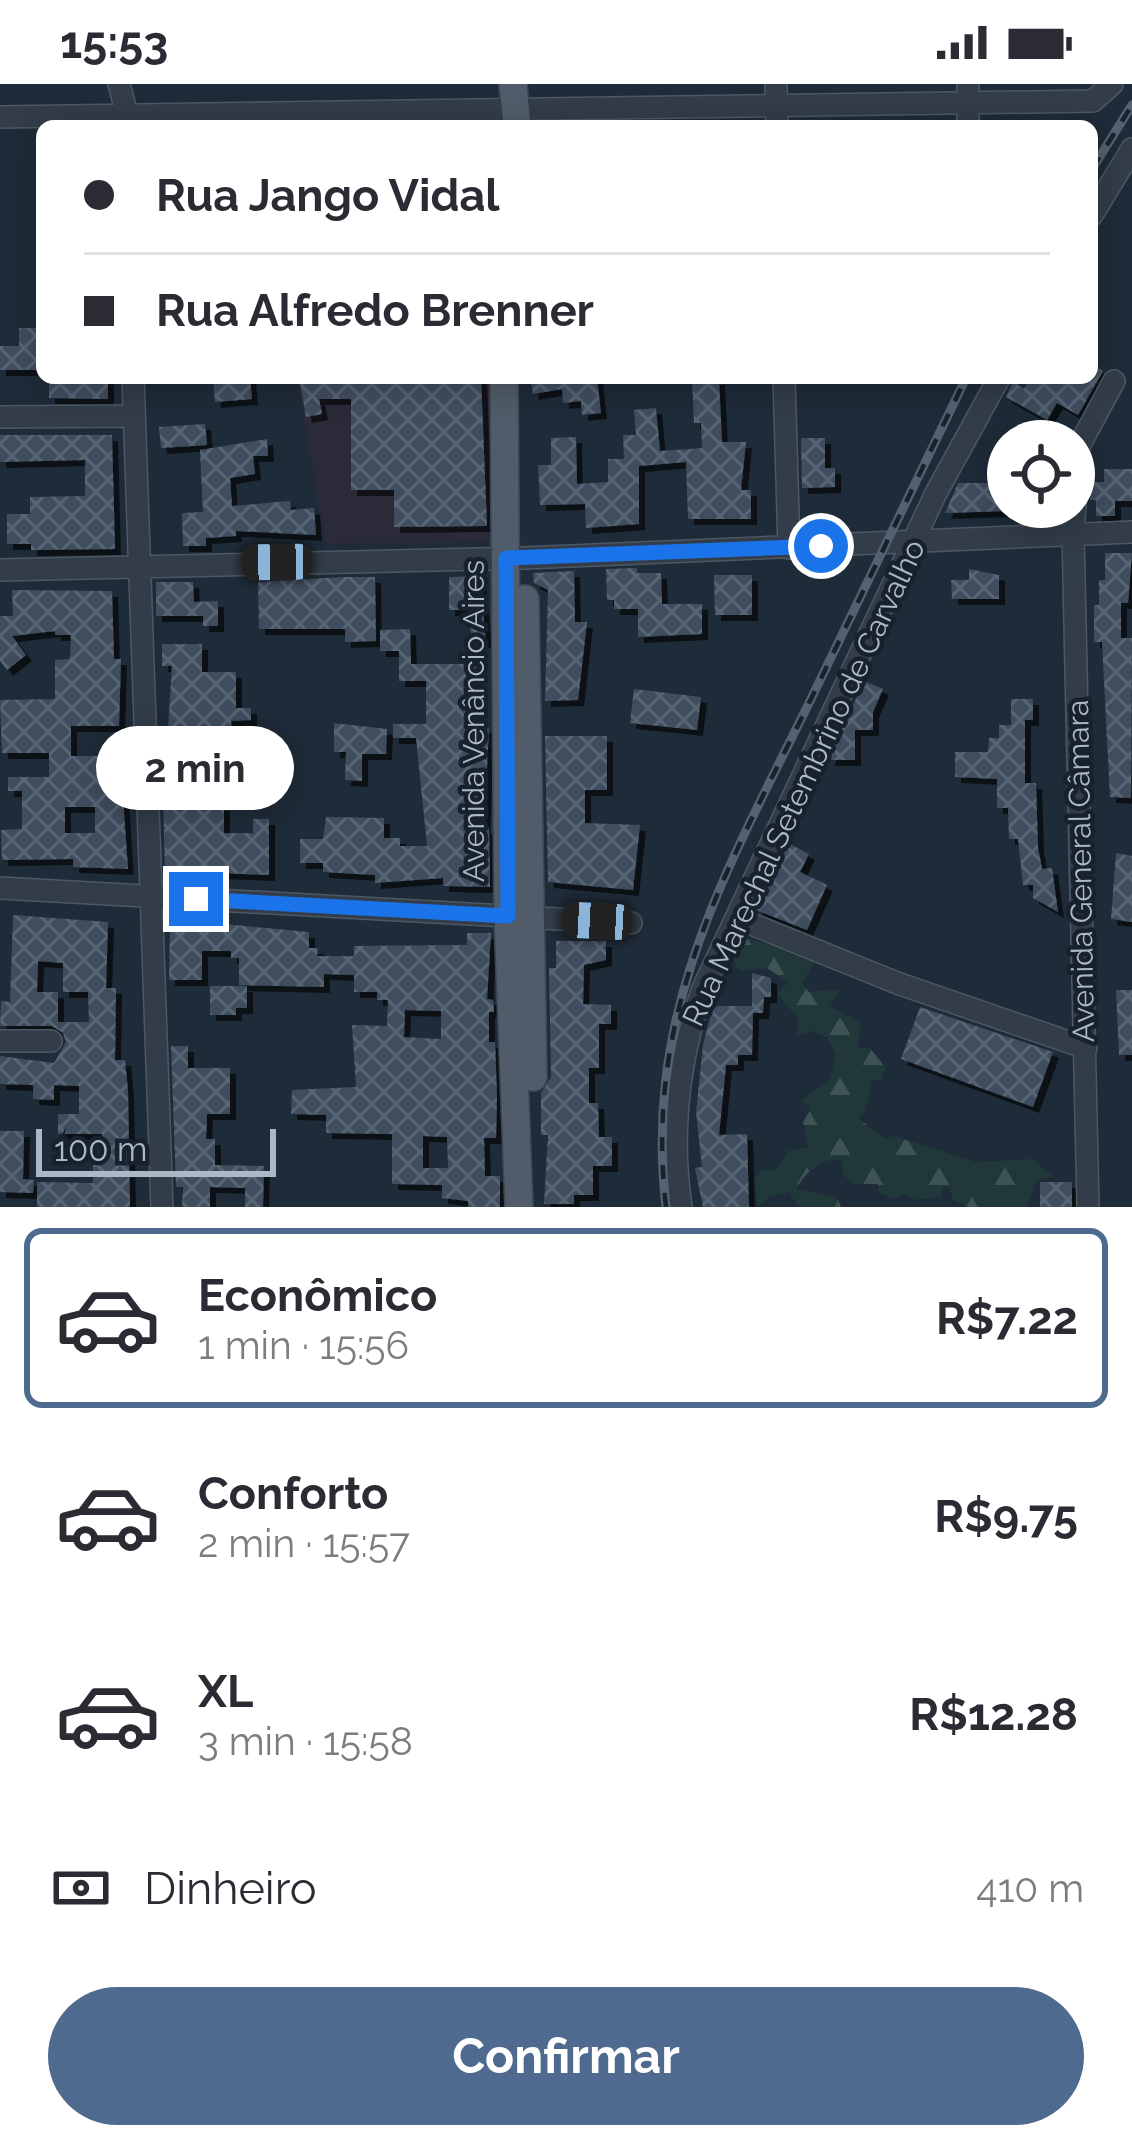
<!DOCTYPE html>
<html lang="pt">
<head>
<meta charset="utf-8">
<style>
  :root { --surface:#fff; --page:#f7f7f7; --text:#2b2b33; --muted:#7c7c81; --line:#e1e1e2; --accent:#4e6a8f }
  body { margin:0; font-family:Raleway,sans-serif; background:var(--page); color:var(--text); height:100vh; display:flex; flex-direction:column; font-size:45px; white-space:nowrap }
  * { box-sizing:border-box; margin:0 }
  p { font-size:39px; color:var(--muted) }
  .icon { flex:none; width:66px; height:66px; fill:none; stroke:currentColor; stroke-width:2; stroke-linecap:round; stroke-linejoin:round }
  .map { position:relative; height:1123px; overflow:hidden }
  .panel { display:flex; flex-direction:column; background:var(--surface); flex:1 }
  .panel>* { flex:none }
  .hud { position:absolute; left:36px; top:36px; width:1062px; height:264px; border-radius:18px; box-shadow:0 6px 30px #0003; display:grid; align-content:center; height:264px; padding:0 48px; background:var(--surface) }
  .controls { position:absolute; left:987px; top:336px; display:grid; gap:24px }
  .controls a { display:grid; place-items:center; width:108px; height:108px; border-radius:50%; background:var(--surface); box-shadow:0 6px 30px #0003; font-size:60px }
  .scale { position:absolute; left:36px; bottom:30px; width:240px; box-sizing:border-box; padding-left:12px; border:6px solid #acb8c6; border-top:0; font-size:33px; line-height:42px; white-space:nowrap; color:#acb8c6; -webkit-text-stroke:9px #18222d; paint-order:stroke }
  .end { position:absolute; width:54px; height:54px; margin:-27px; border:15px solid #1a73e8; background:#fff; box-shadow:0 0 0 6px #fff }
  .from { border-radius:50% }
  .bubble { position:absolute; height:84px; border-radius:42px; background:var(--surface); box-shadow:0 6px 30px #0003; font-size:39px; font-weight:700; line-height:84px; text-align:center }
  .car { position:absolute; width:36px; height:72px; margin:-36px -18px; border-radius:15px; box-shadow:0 0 9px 3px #0007; background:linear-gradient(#222 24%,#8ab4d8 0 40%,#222 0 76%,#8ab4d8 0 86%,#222 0) }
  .hud b { display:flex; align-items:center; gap:42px; height:114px; font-size:45px }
  .hud b+b { border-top:3px solid var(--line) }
  .hud i { width:30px; height:30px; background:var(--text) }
  ul { padding:21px 0 0; list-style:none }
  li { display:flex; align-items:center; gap:36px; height:180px; margin:0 24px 18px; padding:0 24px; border:6px solid transparent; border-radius:18px }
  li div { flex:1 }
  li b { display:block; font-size:45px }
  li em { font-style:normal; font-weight:700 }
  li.current { border-color:var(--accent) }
  li>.icon { width:108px; height:108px; stroke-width:1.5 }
  .pay { display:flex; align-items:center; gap:30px; height:132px; padding:0 48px; font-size:45px }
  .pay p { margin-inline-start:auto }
  .button { display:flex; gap:24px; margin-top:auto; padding:24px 48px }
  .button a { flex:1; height:138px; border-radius:72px; background:var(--accent); color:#fff; font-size:48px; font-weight:700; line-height:138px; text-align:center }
  .status { display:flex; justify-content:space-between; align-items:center; height:84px; padding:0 60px; background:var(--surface); direction:ltr }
  .status svg { height:33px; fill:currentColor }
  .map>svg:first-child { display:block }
  .medical { fill:#2b2a39 }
  .forest { fill:url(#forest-firs) }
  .building { fill:url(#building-cross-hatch); fill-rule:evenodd; filter:url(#shadow) }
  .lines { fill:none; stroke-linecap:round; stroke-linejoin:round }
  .minor-casing { stroke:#4d5864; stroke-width:24 }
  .major-casing { stroke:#3c4652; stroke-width:30 }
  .minor { stroke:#323d49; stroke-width:21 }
  .major { stroke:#505c69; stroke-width:27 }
  .rail-casing { stroke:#546170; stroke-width:9 }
  .rail { stroke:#18222d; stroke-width:4.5; stroke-dasharray:14; stroke-linecap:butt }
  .route { stroke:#1a73e8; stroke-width:15 }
  .labels { text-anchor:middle; stroke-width:9; stroke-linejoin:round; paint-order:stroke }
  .street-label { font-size:30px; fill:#acb8c6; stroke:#18222d }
</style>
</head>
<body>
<div class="status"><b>15:53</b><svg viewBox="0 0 49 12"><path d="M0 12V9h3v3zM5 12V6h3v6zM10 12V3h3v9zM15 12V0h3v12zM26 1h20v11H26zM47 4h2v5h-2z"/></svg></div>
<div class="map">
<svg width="1132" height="1123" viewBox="0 0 1132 1123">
  <defs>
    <pattern id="forest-firs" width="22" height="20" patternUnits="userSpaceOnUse" patternTransform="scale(3)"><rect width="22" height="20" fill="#203839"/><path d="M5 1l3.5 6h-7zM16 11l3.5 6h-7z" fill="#3e5354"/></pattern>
    <pattern id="building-cross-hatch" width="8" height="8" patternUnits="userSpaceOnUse" patternTransform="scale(3)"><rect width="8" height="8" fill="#3f4e5e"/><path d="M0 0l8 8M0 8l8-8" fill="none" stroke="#586574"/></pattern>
    <filter id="shadow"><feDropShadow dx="6" dy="6" stdDeviation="0" flood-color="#0009"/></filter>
  </defs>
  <rect width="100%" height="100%" fill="#1e2b38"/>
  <path class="medical" d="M 297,294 L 497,294 L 501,458 L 325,460 Z"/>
  <path class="forest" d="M 741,852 L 816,875 L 802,899 L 809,908 L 840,905 L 830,922 L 860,939 L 858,964 L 870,964 L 885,983 L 882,995 L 872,997 L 865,1028 L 858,1034 L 885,1055 L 894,1052 L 976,1078 L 1033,1075 L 1053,1093 L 1037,1095 L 1027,1123 L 968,1123 L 953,1116 L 949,1103 L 942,1103 L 941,1113 L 916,1116 L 905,1110 L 893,1115 L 878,1108 L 878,1100 L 853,1100 L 843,1090 L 842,1076 C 822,1072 805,1089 796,1105 L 837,1113 L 841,1123 L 799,1123 L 789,1108 L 770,1112 L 758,1123 L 754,1097 L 762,1086 L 775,1087 L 788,1067 L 808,1063 L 803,1038 L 811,1025 L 801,1017 L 830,995 L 836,971 L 828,954 L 812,947 L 797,951 L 798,935 L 778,910 L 788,898 L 767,884 L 739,887 L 729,866 Z"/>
  <path class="building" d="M 19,244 L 42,244 L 42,286 L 0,286 L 0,262 L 19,262 Z
    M 1092,280 L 1103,287 L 1078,331 L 1057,319 L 1047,336 L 1006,313 L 1013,297 L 1024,305 L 1030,294 L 1092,294 Z
    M 49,294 L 108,294 L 108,315 L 49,314 Z
    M 213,294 L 250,294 L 252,315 L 215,318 Z
    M 299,294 L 481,294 L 487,442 L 394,443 L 394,406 L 351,406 L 351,315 L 319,315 L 322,330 L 306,333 Z
    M 597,294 L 601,329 L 582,331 L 581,317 L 563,319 L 562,305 L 533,310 L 531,296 Z
    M 719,295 L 722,358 L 746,358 L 741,406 L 751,406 L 751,435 L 688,435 L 686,378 L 639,382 L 639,440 L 586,444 L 585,420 L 540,421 L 538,381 L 551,381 L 551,354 L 576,353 L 577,400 L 608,398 L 608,375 L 624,375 L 623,351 L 636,351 L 634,326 L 656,324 L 660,367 L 702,364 L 701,339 L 694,339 L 692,296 Z
    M 205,340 L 207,361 L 161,364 L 159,343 Z
    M 0,351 L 112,351 L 115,465 L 31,466 L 31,460 L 7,460 L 7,430 L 30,430 L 30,413 L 85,412 L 85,376 L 0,378 Z
    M 801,354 L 825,354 L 825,384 L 835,384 L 835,403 L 802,404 Z
    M 267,355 L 268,372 L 253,372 L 255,390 L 230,394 L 232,422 L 290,417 L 291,426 L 314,424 L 316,451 L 236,447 L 236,452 L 206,454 L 206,462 L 183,462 L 182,429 L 203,428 L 200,366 Z
    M 1104,385 L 1132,385 L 1132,417 L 1115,417 L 1115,432 L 1096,432 L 1096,416 L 1090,416 L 1092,398 L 1104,398 Z
    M 958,399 L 1008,399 L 1008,427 L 945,429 Z
    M 1105,469 L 1132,469 L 1128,519 L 1121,519 L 1121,554 L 1132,554 L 1131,714 L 1110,713 L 1102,558 L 1094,558 L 1094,521 L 1099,521 L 1099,496 L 1105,496 Z
    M 637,484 L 637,489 L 661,489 L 662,520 L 702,520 L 702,550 L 638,553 L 638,525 L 614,525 L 614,516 L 607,516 L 606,485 Z
    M 969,485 L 999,491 L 999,515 L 952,515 L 951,496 L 969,496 Z
    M 574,487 L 575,538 L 587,538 L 578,616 L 545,617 L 548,506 L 534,499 L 533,489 Z
    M 714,491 L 752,491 L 752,531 L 715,531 Z
    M 480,492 L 486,558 L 471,558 L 470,526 L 449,526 L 449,493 Z
    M 344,493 L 375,493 L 376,557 L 345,558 L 345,545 L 259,545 L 258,498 Z
    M 156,498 L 193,498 L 194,518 L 218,517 L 218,542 L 203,542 L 203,532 L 156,532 Z
    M 12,506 L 112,507 L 114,575 L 121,575 L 119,642 L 71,642 L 71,672 L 120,672 L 128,785 L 73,783 L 73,775 L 2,776 L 1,746 L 22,745 L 22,707 L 8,707 L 8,693 L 49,693 L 49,669 L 2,669 L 0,616 L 55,615 L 55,576 L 70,575 L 71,551 L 55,551 L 55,547 L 12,552 L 26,571 L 7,586 L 0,577 L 0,532 L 13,532 ZM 65,723 L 95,723 L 95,749 L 65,749 Z
    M 410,545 L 411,580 L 476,580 L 477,643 L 489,643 L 484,744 L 489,744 L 490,803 L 443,802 L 443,794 L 375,799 L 375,791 L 323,788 L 323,779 L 300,779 L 300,755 L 323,755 L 326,733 L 384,734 L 384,754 L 400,754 L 400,762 L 427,762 L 416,654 L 393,654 L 393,640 L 426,640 L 426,597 L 399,597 L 399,567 L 380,567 L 380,546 Z
    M 162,560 L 202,560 L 202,588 L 236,588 L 236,624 L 251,624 L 251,636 L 231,637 L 234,696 L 193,696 L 193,721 L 224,721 L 224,749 L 253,749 L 253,735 L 269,735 L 269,791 L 165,787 L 162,676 L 211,676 L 210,648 L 168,645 L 172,582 L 162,582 Z
    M 864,597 L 883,605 L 873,628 L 873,646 L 855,646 L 855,676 L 828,676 Z
    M 634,605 L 701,613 L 697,646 L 630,639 Z
    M 1011,615 L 1033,615 L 1033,636 L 1025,636 L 1025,699 L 1036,699 L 1038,763 L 1042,785 L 1052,784 L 1058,828 L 1033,814 L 1033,801 L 1023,801 L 1018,755 L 1009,755 L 1008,724 L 997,724 L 997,695 L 955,693 L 955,668 L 988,668 L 989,654 L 999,654 L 999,641 L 1011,641 Z
    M 334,639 L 387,645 L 386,670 L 362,670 L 362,697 L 345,696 L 346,668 L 334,668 Z
    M 545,652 L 607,652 L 607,706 L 585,706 L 585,739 L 640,741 L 633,806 L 548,798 Z
    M 788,759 L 809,770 L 800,788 L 827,801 L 807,846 L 756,826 Z
    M 1116,769 L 1132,772 L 1132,838 L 1111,835 Z
    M 13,831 L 108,838 L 106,904 L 116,904 L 115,976 L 125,976 L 128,1007 L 130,1123 L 37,1123 L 37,1098 L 93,1099 L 93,1081 L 102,1081 L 102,1050 L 58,1050 L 58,1030 L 79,1030 L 79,1002 L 54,1001 L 54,1016 L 33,1015 L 33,1001 L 0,1000 L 0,972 L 54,979 L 66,958 L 63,949 L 52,942 L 0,942 L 1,917 L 10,918 ZM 38,877 L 63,879 L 63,908 L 88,908 L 89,938 L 58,938 L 58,908 L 37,908 Z
    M 170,835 L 309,848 L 309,864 L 318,864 L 317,872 L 354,872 L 354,862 L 467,861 L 467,849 L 491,849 L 487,915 L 493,916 L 494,928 L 489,928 L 489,958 L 495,958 L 497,1013 L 496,1054 L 484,1054 L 485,1092 L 500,1092 L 500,1123 L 468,1123 L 468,1117 L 442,1114 L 442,1101 L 392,1100 L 392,1050 L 326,1049 L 326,1031 L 291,1030 L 292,1006 L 356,1003 L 352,941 L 387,942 L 388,916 L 377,916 L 377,908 L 354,908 L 354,891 L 324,890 L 324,903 L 239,901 L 239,874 L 231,874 L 231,867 L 202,867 L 202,896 L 169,896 ZM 405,926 L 441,927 L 441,955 L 404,953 ZM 423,1052 L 447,1053 L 448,1084 L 423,1084 Z
    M 556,857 L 606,857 L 606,876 L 584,881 L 583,920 L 611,921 L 611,940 L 599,940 L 599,984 L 589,984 L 589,1019 L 598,1019 L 599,1053 L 612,1053 L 612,1082 L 593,1082 L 593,1111 L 574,1111 L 574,1120 L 544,1120 L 548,1051 L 541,1051 L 541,1009 L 551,993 L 549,884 L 556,884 Z
    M 752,889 L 771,894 L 771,913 L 764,913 L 763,929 L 753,929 L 752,971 L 738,971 L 738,981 L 726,981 L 719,1051 L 747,1050 L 749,1123 L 703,1123 L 695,1084 L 702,1083 L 696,1028 L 703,961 L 713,922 L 752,922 Z
    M 210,902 L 247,902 L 247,924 L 236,924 L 236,931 L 210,931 Z
    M 1116,906 L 1132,906 L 1132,971 L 1119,971 Z
    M 920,923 L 1053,968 L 1033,1023 L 901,975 Z
    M 171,962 L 188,962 L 188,984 L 230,984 L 230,1030 L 207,1030 L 206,1055 L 215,1055 L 215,1081 L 264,1082 L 263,1123 L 245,1123 L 245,1104 L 210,1103 L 210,1123 L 182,1123 L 183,1103 L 176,1103 Z
    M 0,1047 L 24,1047 L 23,1095 L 34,1096 L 33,1109 L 0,1108 Z
    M 1040,1098 L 1072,1098 L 1072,1123 L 1040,1123 Z"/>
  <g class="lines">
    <defs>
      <path id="minor" d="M 119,0 L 130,42
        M 776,0 L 777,42
        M 968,0 L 968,42
        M 0,33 L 1093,17 L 1112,0
        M 1092,131 L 1132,65
        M 133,294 L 162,1123
        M 784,294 L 789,464
        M 0,333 L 134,332
        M 0,486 L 524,474 L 1132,448
        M 0,804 L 631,839
        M 739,835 L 897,899 L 1086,964
        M 0,957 L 51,957
        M 681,1123 C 670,1049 679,974 703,904 L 936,409 L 999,294
        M 1088,1123 L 1073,450 L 1079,362 L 1114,297"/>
      <path id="major" d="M 513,0 L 517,42
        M 504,294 L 508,832 L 519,1123
        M 525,515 L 533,993"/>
    </defs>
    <use href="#minor" class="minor-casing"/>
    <use href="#major" class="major-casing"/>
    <use href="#minor" class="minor"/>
    <use href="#major" class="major"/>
    <defs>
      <path id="rail" d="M 1092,85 L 1132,21
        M 666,1123 C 643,926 728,784 811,615 C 863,508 914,401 966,294"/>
    </defs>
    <use href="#rail" class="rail-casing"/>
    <use href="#rail" class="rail"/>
  </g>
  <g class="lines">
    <path class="route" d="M 196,815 L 508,832 L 506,474 L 821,462"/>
  </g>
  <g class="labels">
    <g class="street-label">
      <text transform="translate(474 637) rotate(-90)" y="10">Avenida Venâncio Aires</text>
      <text transform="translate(804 699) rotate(-65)" y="10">Rua Marechal Setembrino de Carvalho</text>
      <text transform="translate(1081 787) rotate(-91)" y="10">Avenida General Câmara</text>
    </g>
  </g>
</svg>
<div class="controls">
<a><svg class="icon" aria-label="locate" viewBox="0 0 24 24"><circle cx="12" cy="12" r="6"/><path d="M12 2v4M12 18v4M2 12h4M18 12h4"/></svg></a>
</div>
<div class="scale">100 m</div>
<i class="end from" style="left:821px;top:462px"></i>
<i class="end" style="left:196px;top:815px"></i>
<div class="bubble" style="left:96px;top:642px;width:198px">2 min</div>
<i class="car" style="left:277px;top:478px;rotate:269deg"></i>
<i class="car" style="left:597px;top:837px;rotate:273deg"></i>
<div class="hud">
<b><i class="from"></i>Rua Jango Vidal</b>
<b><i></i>Rua Alfredo Brenner</b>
</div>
</div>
<section class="panel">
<ul>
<li class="current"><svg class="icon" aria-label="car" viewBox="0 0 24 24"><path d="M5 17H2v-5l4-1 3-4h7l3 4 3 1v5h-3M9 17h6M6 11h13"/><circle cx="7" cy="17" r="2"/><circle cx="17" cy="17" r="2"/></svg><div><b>Econômico</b><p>1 min · 15:56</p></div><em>R$7.22</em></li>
<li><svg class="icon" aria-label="car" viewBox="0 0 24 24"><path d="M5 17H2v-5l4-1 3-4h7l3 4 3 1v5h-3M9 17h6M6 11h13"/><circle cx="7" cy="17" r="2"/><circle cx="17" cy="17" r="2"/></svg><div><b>Conforto</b><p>2 min · 15:57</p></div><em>R$9.75</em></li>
<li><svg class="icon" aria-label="car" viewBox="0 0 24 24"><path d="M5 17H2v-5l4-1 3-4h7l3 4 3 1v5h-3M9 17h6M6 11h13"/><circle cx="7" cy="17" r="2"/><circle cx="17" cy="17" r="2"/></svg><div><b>XL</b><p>3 min · 15:58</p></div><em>R$12.28</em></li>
</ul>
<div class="pay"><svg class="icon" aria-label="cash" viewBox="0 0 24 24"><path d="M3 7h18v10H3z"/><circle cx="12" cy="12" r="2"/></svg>Dinheiro<p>410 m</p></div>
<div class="button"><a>Confirmar</a></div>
</section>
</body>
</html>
